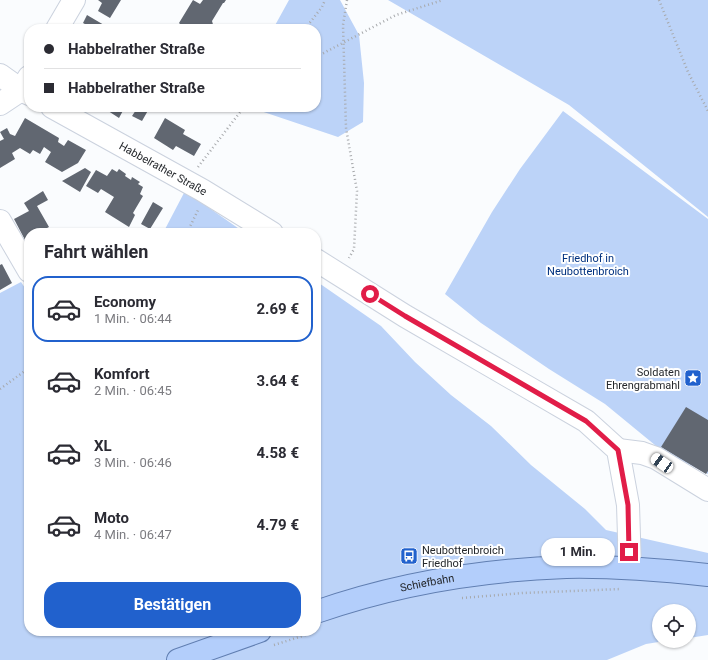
<!DOCTYPE html>
<html lang="de">
<head>
<meta charset="utf-8">
<style>
  :root { --surface:#fff; --page:#f7f7f7; --text:#2b2b33; --muted:#7c7c81; --line:#e1e1e2; --accent:#2161cd }
  body { margin:0; font-family:Roboto,sans-serif; background:var(--page); color:var(--text); height:100vh; display:flex; flex-direction:column; font-size:15px; white-space:nowrap }
  * { box-sizing:border-box; margin:0 }
  p { font-size:13px; color:var(--muted) }
  .icon { flex:none; width:22px; height:22px; fill:none; stroke:currentColor; stroke-width:2; stroke-linecap:round; stroke-linejoin:round }
  .map { position:relative; flex:1; overflow:hidden }
  .details { position:absolute; left:24px; top:228px; width:297px; height:408px; display:flex; flex-direction:column; background:var(--surface); border-radius:16px; box-shadow:0 1px 3px #0004 }
  .details>* { flex:none }
  .top-card { position:absolute; left:24px; top:24px; width:297px; height:88px; border-radius:16px; box-shadow:0 1px 3px #0004; display:grid; align-content:center; height:88px; padding:0 20px; background:var(--surface) }
  .tools { position:absolute; left:652px; top:604px; display:grid; gap:8px }
  .tools a { display:grid; place-items:center; width:44px; height:44px; border-radius:50%; background:var(--surface); box-shadow:0 1px 3px #0004; font-size:20px }
  .end { position:absolute; width:18px; height:18px; margin:-9px; border:5px solid #e11d48; background:#fff; box-shadow:0 0 0 2px #fff }
  .from { border-radius:50% }
  .bubble { position:absolute; height:28px; border-radius:14px; background:var(--surface); box-shadow:0 1px 3px #0004; font-size:13px; font-weight:700; line-height:28px; text-align:center }
  .car { position:absolute; width:12px; height:24px; margin:-12px -6px; border-radius:5px; box-shadow:0 0 3px 1px #0007; background:linear-gradient(#fff 24%,#345 0 40%,#fff 0 76%,#345 0 86%,#fff 0) }
  .top-card b { display:flex; align-items:center; gap:14px; height:38px; font-size:15px }
  .top-card b+b { border-top:1px solid var(--line) }
  .top-card i { width:10px; height:10px; background:var(--text) }
  ul { padding:0; list-style:none }
  li { display:flex; align-items:center; gap:12px; height:66px; margin:0 8px 6px; padding:0 12px; border:2px solid transparent; border-radius:16px }
  li div { flex:1 }
  li b { display:block; font-size:15px }
  li em { font-style:normal; font-weight:700 }
  li.current { border-color:var(--accent) }
  li>.icon { width:36px; height:36px; stroke-width:1.5 }
  h2 { padding:0 20px; font-size:18px; line-height:48px }
  .primary-button { display:flex; gap:8px; margin-top:auto; padding:8px 20px }
  .primary-button a { flex:1; height:46px; border-radius:16px; background:var(--accent); color:#fff; font-size:16px; font-weight:700; line-height:46px; text-align:center }
  .map>svg:first-child { display:block }
  .green { fill:#bcd3f8 }
  .building { fill:#616771 }
  .lines { fill:none; stroke-linecap:round; stroke-linejoin:round }
  .minor-casing { stroke:#cbd2de; stroke-width:24 }
  .major-casing { stroke:#607eb1; stroke-width:24 }
  .path { stroke:#a7a9ac; stroke-width:2.5; stroke-dasharray:1 3; stroke-linecap:butt }
  .minor { stroke:#fff; stroke-width:22 }
  .major { stroke:#b3cefb; stroke-width:22 }
  .route { stroke:#e11d48; stroke-width:5 }
  .labels { text-anchor:middle; stroke-width:4; stroke-linejoin:round; paint-order:stroke }
  .street-label { font-size:11px; fill:#25282c; stroke:#fff }
  .park-label { font-size:11px; fill:#00317f; stroke:#fff }
  .poi-label { font-size:11px; fill:#25282c; stroke:#fff; text-anchor:end }
</style>
</head>
<body>
<div class="map">
<svg width="708" height="660" viewBox="0 0 708 660">
  <rect width="100%" height="100%" fill="#fafcfe"/>
  <path class="green" d="M 289,0 L 340,0 L 359,35 L 364,83 L 363,122 L 338,137 L 249,107 L 316,107 L 316,29 L 273,29 Z
    M 388,0 L 708,0 L 708,217 L 569,105 Z
    M 563,111 L 708,219 L 708,474 L 661,450 L 605,404 L 549,369 L 481,323 L 445,294 L 492,212 L 520,169 Z
    M 185,191 L 245,233 L 163,233 Z
    M 316,281 L 381,326 L 415,362 L 451,395 L 491,426 L 531,465 L 585,509 L 606,530 L 708,553 L 708,635 L 689,638 L 689,611 L 659,611 L 659,641 L 665,641 L 646,644 L 607,660 L 0,660 L 0,293 L 21,282 L 29,294 L 29,631 L 316,631 Z"/>
  <path class="building" d="M 98,0 L 121,0 L 110,18 L 98,11 L 102,3 Z
    M 193,0 L 200,4 L 203,0 L 226,0 L 224,3 L 223,3 L 212,21 L 214,28 L 177,29 L 180,24 L 179,23 Z
    M 87,15 L 104,25 L 102,29 L 94,29 L 83,23 Z
    M 102,107 L 125,107 L 119,118 Z
    M 138,107 L 150,107 L 142,121 L 132,116 Z
    M 25,118 L 59,138 L 58,142 L 64,146 L 68,140 L 86,150 L 78,163 L 62,172 L 45,162 L 51,152 L 44,147 L 40,154 L 33,150 L 30,154 L 20,148 L 12,153 L 15,159 L 0,168 L 0,141 L 4,139 L 0,132 L 7,128 L 10,134 L 15,136 Z
    M 165,118 L 185,130 L 183,134 L 201,144 L 194,156 L 176,146 L 173,150 L 154,138 Z
    M 85,168 L 91,172 L 80,192 L 62,181 Z
    M 112,169 L 117,172 L 119,169 L 126,174 L 125,176 L 131,180 L 132,177 L 140,182 L 138,184 L 143,187 L 140,194 L 143,196 L 133,213 L 135,215 L 129,227 L 105,212 L 114,197 L 101,189 L 98,193 L 86,186 L 96,170 L 107,176 Z
    M 43,191 L 48,200 L 37,206 L 49,227 L 37,233 L 29,233 L 29,238 L 25,240 L 14,219 L 29,211 L 24,203 Z
    M 153,202 L 163,208 L 150,229 L 141,224 Z
    M 2,264 L 12,283 L 0,290 L 0,265 Z
    M 686,407 L 708,420 L 708,471 L 706,474 L 661,447 Z"/>
  <g class="lines">
    <defs>
      <g id="minor">
        <path d="M 57,29 L 74,0"/>
        <path d="M 0,75 L 21,90 L 29,94"/>
        <path d="M 0,104 L 21,90 L 29,77"/>
        <path id="s1" d="M 52,107 L 202,190 L 272,233"/>
        <path d="M 0,221 L 29,271"/>
        <path d="M 316,260 L 405,316 L 586,421 L 618,450 L 628,505 L 630,568"/>
        <path d="M 618,450 L 642,453 L 656,458 L 708,490"/>
      </g>
      <g id="major">
        <path id="s2" d="M 316,612 C 396,584 481,570 566,567 C 613,566 661,570 708,575"/>
        <path d="M 178,660 L 260,631"/>
      </g>
    </defs>
    <use href="#minor" class="minor-casing"/>
    <use href="#major" class="major-casing"/>
    <path class="path" d="M 347,0 L 343,25 L 346,128 L 357,191 L 354,249 L 349,258
      M 659,0 L 688,72 L 708,111
      M 305,29 L 322,7 L 325,0
      M 316,57 L 396,15 L 443,0
      M 198,167 L 244,107
      M 187,233 L 198,210
      M 0,389 L 29,368
      M 462,598 L 523,593 L 621,589
      M 274,645 L 315,632"/>
    <use href="#minor" class="minor"/>
    <use href="#major" class="major"/>
  </g>
  <g class="lines">
    <path class="route" d="M 370,294 L 405,316 L 586,421 L 618,450 L 628,505 L 629,552"/>
  </g>
  <defs>
    <symbol id="sight-square" viewBox="-11 -11 22 22"><rect x="-9" y="-9" width="18" height="18" rx="4" fill="#2161cd" stroke="#fff"/><path d="M0-6L1.8-2.2L6-1.7L2.9 1.2L3.7 5.4L0 3.3L-3.7 5.4L-2.9 1.2L-6-1.7L-1.8-2.2Z" fill="#fff"/></symbol>
    <symbol id="bus-square" viewBox="-11 -11 22 22"><rect x="-9" y="-9" width="18" height="18" rx="4" fill="#2161cd" stroke="#fff"/><path d="M-5-6H5V4H4V6H2V4H-2V6H-4V4H-5ZM-3.5-4V0h7V-4ZM-3.5 1.2v1.5H-2V1.2ZM2 1.2v1.5H3.5V1.2Z" fill="#fff"/></symbol>
  </defs>
  <g fill-rule="evenodd">
    <use href="#sight-square" x="683" y="368" width="20" height="20"/>
    <use href="#bus-square" x="399" y="546" width="20" height="20"/>
  </g>
  <g class="labels">
    <g class="street-label">
      <text dy="4" stroke="none"><textPath href="#s1" startOffset="127">Habbelrather Straße</textPath></text>
      <text dy="4" stroke="none"><textPath href="#s2" startOffset="115">Schiefbahn</textPath></text>
    </g>
    <g class="park-label">
      <text x="588" y="262">Friedhof in<tspan x="588" dy="13">Neubottenbroich</tspan></text>
    </g>
    <g class="poi-label">
      <text x="680" y="376">Soldaten<tspan x="680" dy="13">Ehrengrabmahl</tspan></text>
      <text x="422" y="554" text-anchor="start">Neubottenbroich<tspan x="422" dy="13">Friedhof</tspan></text>
    </g>
  </g>
</svg>
<div class="tools">
<a><svg class="icon" aria-label="locate" viewBox="0 0 24 24"><circle cx="12" cy="12" r="6"/><path d="M12 2v4M12 18v4M2 12h4M18 12h4"/></svg></a>
</div>
<i class="end from" style="left:370px;top:294px"></i>
<i class="end" style="left:629px;top:552px"></i>
<div class="bubble" style="left:541px;top:538px;width:74px">1 Min.</div>
<i class="car" style="left:662px;top:463px;rotate:305deg"></i>
<div class="top-card">
<b><i class="from"></i>Habbelrather Straße</b>
<b><i></i>Habbelrather Straße</b>
</div>
<section class="details">
<h2>Fahrt wählen</h2>
<ul>
<li class="current"><svg class="icon" aria-label="car" viewBox="0 0 24 24"><path d="M5 17H2v-5l4-1 3-4h7l3 4 3 1v5h-3M9 17h6M6 11h13"/><circle cx="7" cy="17" r="2"/><circle cx="17" cy="17" r="2"/></svg><div><b>Economy</b><p>1 Min. · 06:44</p></div><em>2.69 €</em></li>
<li><svg class="icon" aria-label="car" viewBox="0 0 24 24"><path d="M5 17H2v-5l4-1 3-4h7l3 4 3 1v5h-3M9 17h6M6 11h13"/><circle cx="7" cy="17" r="2"/><circle cx="17" cy="17" r="2"/></svg><div><b>Komfort</b><p>2 Min. · 06:45</p></div><em>3.64 €</em></li>
<li><svg class="icon" aria-label="car" viewBox="0 0 24 24"><path d="M5 17H2v-5l4-1 3-4h7l3 4 3 1v5h-3M9 17h6M6 11h13"/><circle cx="7" cy="17" r="2"/><circle cx="17" cy="17" r="2"/></svg><div><b>XL</b><p>3 Min. · 06:46</p></div><em>4.58 €</em></li>
<li><svg class="icon" aria-label="car" viewBox="0 0 24 24"><path d="M5 17H2v-5l4-1 3-4h7l3 4 3 1v5h-3M9 17h6M6 11h13"/><circle cx="7" cy="17" r="2"/><circle cx="17" cy="17" r="2"/></svg><div><b>Moto</b><p>4 Min. · 06:47</p></div><em>4.79 €</em></li>
</ul>
<div class="primary-button"><a>Bestätigen</a></div>
</section>
</div>
</body>
</html>
